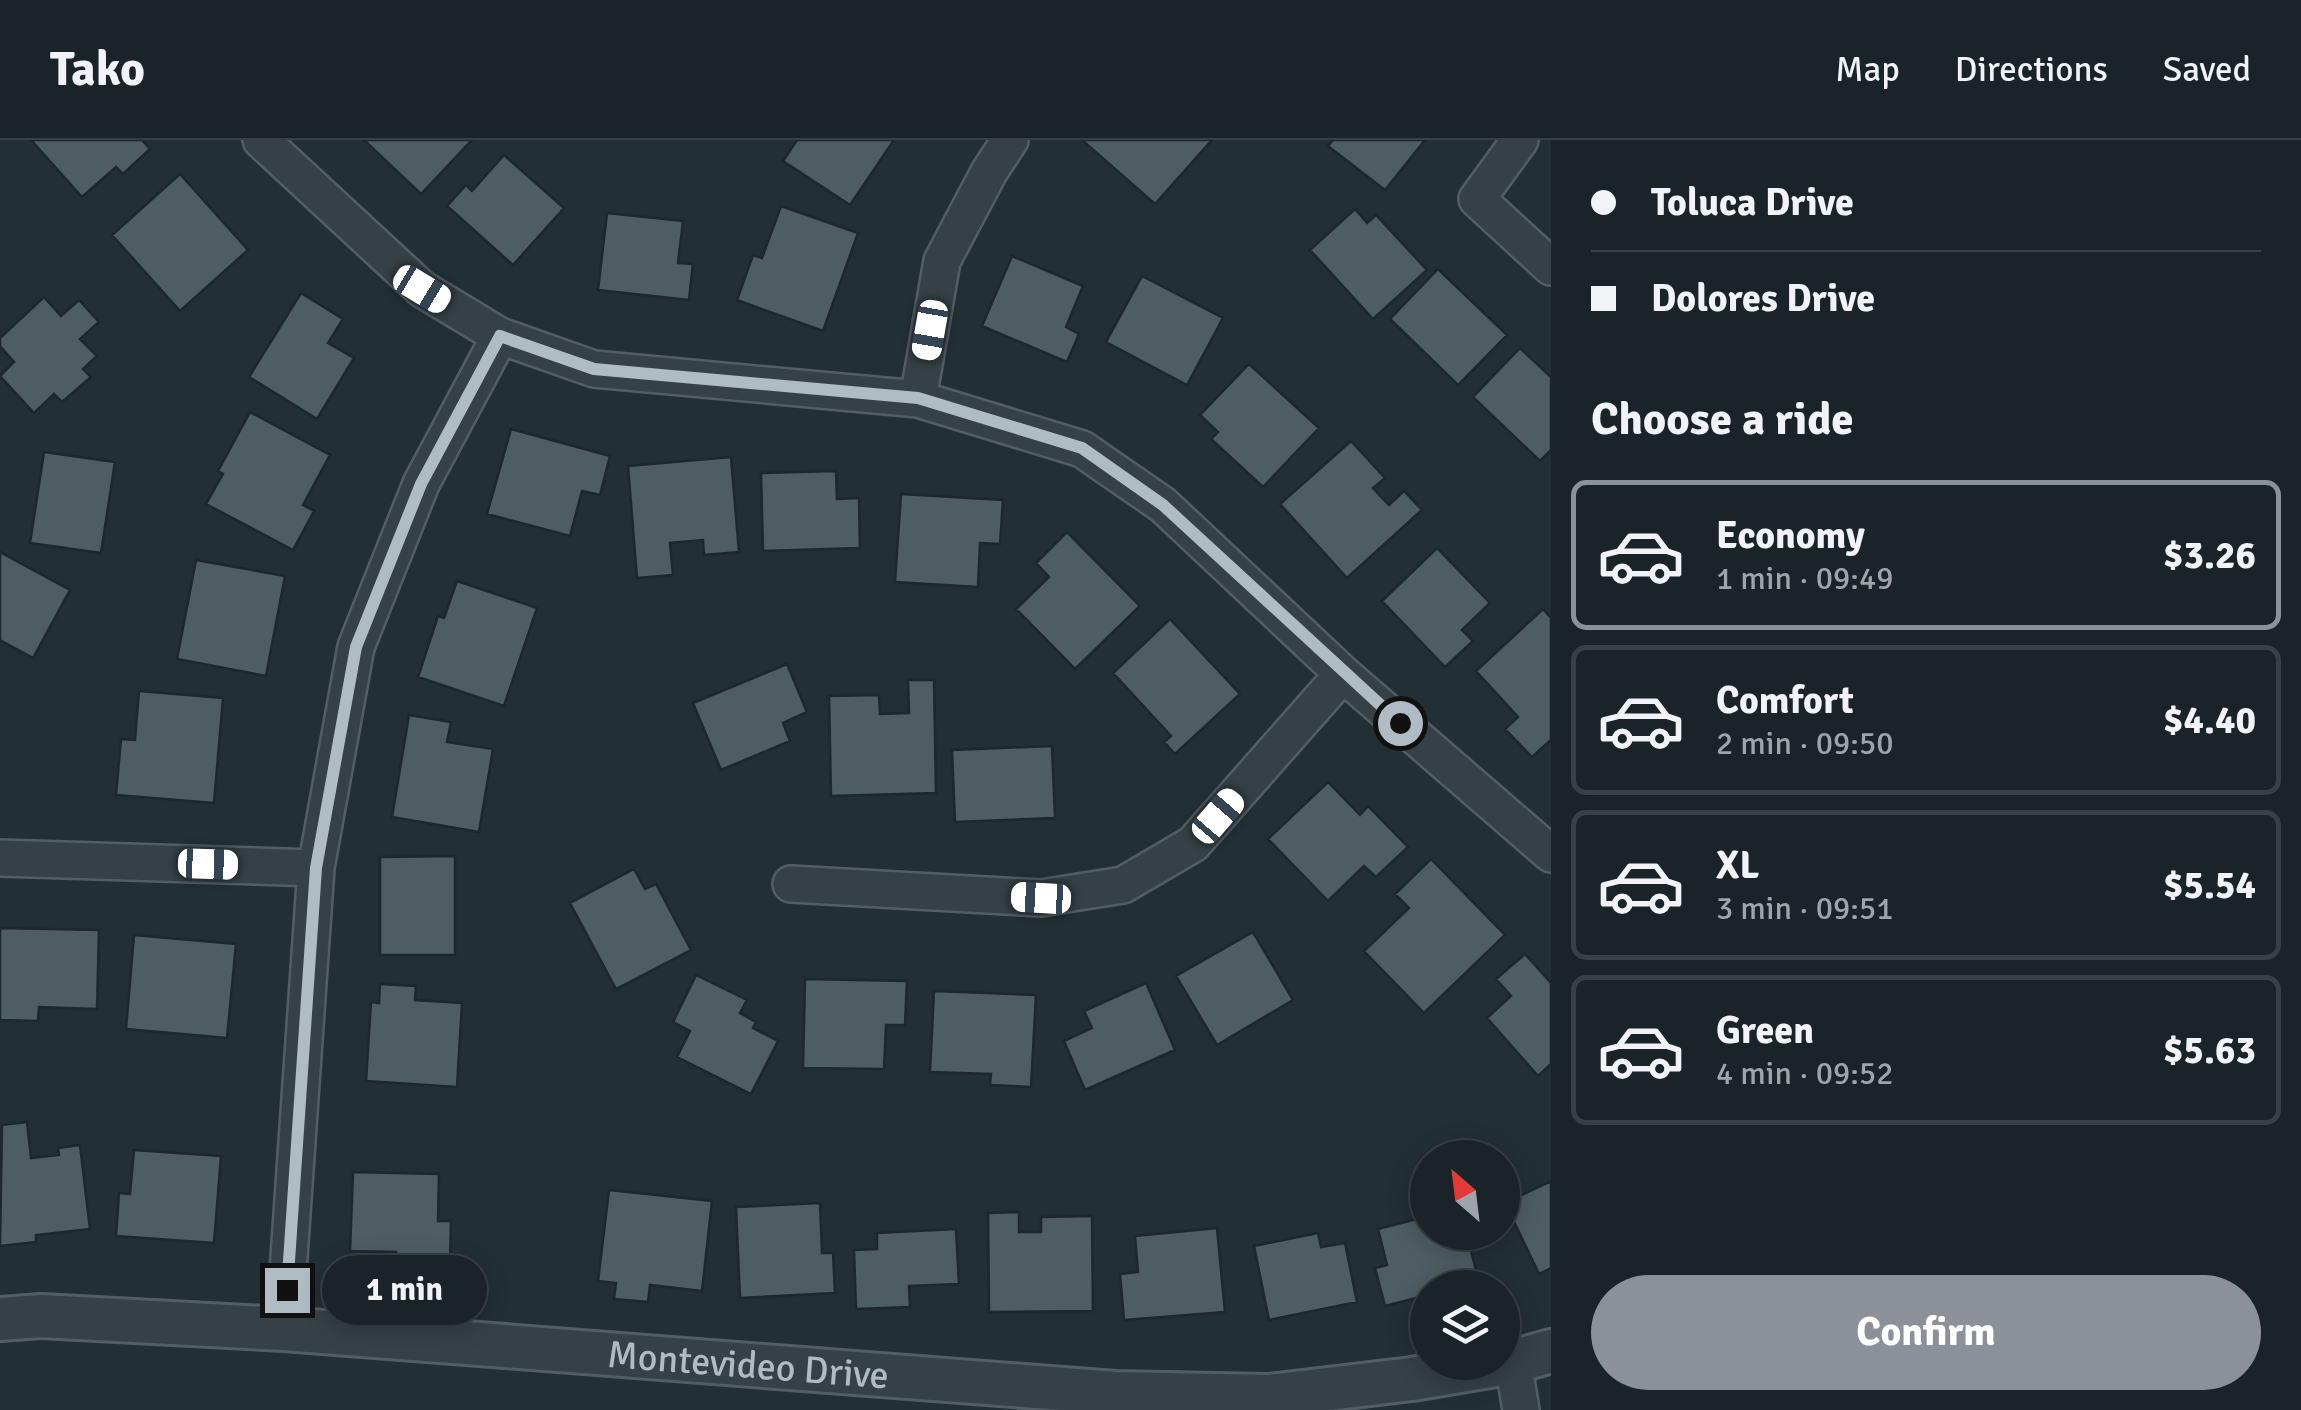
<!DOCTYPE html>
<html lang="en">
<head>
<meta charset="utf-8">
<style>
  :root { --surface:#1a2328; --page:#232b30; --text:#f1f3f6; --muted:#9fa4a8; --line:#384045; --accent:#8c9099 }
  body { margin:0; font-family:Signika,sans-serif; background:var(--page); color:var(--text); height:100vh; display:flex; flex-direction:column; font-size:38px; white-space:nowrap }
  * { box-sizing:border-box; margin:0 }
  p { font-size:32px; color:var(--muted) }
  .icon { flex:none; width:55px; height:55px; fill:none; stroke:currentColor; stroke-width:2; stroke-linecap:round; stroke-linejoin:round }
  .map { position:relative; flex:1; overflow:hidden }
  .drawer { display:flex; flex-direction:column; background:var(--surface); width:750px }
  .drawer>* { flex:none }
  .hud { display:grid; align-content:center; height:220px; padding:0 40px; background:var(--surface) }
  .needle { width:65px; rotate:332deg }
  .fabs { position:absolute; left:1410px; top:1000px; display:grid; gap:20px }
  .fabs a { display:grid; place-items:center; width:110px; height:110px; border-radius:50%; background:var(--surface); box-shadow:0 5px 25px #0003,0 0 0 2px var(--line); font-size:50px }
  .end { position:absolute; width:45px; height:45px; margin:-22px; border:12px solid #b0bcc3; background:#111; box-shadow:0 0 0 5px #111 }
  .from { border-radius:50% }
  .bubble { position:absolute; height:70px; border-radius:35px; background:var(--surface); box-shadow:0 5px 25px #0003,0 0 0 2px var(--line); font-size:32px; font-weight:700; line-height:70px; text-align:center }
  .car { position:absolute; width:30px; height:60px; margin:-30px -15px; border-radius:12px; box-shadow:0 0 8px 2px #0007; background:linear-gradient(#fff 24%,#345 0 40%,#fff 0 76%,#345 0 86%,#fff 0) }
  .hud b { display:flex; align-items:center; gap:35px; height:95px; font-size:38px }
  .hud b+b { border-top:2px solid var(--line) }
  .hud i { width:25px; height:25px; background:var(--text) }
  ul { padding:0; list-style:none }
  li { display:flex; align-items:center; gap:30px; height:150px; margin:0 20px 15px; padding:0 20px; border:5px solid var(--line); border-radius:15px }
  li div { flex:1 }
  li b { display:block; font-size:38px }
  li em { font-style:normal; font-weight:700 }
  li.selected { border-color:var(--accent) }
  li>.icon { width:90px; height:90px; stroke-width:1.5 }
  h2 { padding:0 40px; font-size:45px; line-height:120px }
  .action { display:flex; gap:20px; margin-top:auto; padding:20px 40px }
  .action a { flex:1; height:115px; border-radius:60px; background:var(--accent); color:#fff; font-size:40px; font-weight:700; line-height:115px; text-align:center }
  header { display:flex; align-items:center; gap:60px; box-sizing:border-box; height:140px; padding:0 50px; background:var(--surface); border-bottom:2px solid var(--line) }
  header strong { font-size:48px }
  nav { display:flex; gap:55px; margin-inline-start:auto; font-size:35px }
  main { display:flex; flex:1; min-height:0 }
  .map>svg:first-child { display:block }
  .building { fill:#4e5d64; stroke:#1d272d; stroke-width:2.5 }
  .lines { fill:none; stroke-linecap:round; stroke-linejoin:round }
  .minor-casing { stroke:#535e64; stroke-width:40 }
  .tertiary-casing { stroke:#535e64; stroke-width:48 }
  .minor { stroke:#354146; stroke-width:35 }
  .tertiary { stroke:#354146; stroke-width:42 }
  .route { stroke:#b0bcc3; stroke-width:12 }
  .labels { text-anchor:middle; stroke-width:10; stroke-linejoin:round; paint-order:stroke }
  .street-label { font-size:38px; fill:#b0bcc3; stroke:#1b252b }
</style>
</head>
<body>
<header>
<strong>Tako</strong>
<nav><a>Map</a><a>Directions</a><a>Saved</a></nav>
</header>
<main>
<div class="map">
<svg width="1551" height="1270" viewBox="0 0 1551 1270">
  <rect width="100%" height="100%" fill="#222f35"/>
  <path class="building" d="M 31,0 L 142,0 L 150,9 L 123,34 L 116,27 L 82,57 Z
    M 364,0 L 472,0 L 421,54 Z
    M 797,0 L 894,0 L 850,65 L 783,21 Z
    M 1082,0 L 1212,0 L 1155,64 Z
    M 1333,0 L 1425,0 L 1385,50 L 1328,6 Z
    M 504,15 L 564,68 L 513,125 L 447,66 L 466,45 L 472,51 Z
    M 180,34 L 248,110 L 180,171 L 112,95 Z
    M 781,66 L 858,93 L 823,191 L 737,160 L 753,115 L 762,118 Z
    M 1355,69 L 1367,83 L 1376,75 L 1427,130 L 1373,179 L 1310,110 Z
    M 607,73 L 683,81 L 678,123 L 693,124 L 689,160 L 598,150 Z
    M 1012,116 L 1083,146 L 1066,187 L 1079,194 L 1067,222 L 982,186 Z
    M 1438,129 L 1507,195 L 1458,245 L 1390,179 Z
    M 1142,136 L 1223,178 L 1187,245 L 1106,202 Z
    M 301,153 L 343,179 L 328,203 L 354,218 L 317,279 L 249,237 Z
    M 44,157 L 61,176 L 79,160 L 99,182 L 80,199 L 97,216 L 83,229 L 91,237 L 62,262 L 54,254 L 34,273 L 0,236 L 14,222 L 0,206 L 0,198 Z
    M 1520,208 L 1551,237 L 1551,310 L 1540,321 L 1473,257 Z
    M 1249,224 L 1319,288 L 1263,347 L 1211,299 L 1218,292 L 1200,275 Z
    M 250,272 L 330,315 L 303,365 L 314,371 L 293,410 L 206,364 L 223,334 L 218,331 Z
    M 511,289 L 610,316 L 600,355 L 582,351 L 570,396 L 487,374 Z
    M 1351,301 L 1385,338 L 1373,348 L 1389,365 L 1404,351 L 1422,370 L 1347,438 L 1280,364 Z
    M 44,312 L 115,322 L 101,413 L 30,403 Z
    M 731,317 L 739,412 L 704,415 L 703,400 L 670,403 L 673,435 L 637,438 L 628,326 Z
    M 836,331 L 837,359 L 859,358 L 860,408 L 763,411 L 761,333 Z
    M 901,354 L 1003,360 L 1000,404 L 980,403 L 978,447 L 895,442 Z
    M 1067,392 L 1140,466 L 1075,529 L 1016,469 L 1049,437 L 1036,423 Z
    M 1437,408 L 1490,463 L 1462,490 L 1473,501 L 1445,527 L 1382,461 Z
    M 0,412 L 70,450 L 33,518 L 0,500 Z
    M 196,420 L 285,436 L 266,536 L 177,519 Z
    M 457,441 L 537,468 L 504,566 L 418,537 L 438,476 L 444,478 Z
    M 1543,469 L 1551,478 L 1551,600 L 1532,617 L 1505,589 L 1518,577 L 1476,531 Z
    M 1170,479 L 1240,554 L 1175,614 L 1164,602 L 1171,596 L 1113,533 Z
    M 787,524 L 807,572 L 783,583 L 790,601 L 721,630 L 693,563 Z
    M 908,540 L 934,540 L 936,653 L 831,656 L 829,556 L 879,555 L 880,574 L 909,573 Z
    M 139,551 L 223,558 L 214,663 L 116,655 L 121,599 L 135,600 Z
    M 409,575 L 451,582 L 447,602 L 493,609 L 479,692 L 392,677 Z
    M 1052,606 L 1055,678 L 955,682 L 952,610 Z
    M 1328,642 L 1360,675 L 1368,666 L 1408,707 L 1376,737 L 1364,726 L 1328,761 L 1268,699 Z
    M 455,716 L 455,815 L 380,815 L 380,717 Z
    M 1431,719 L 1505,795 L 1424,873 L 1364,811 L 1409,768 L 1395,754 Z
    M 634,729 L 645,749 L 656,744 L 691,810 L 616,849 L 570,763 Z
    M 0,788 L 99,790 L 97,869 L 39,867 L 38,881 L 0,880 Z
    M 1253,792 L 1293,860 L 1217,905 L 1176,836 Z
    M 134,795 L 236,804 L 227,898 L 126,889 Z
    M 1525,814 L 1551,843 L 1551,924 L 1538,936 L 1487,878 L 1511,856 L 1496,839 Z
    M 696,835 L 747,860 L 740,873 L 756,882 L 753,888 L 778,901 L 751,954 L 677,917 L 690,891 L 673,882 Z
    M 805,839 L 907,841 L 905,885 L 886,885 L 884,929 L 803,928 Z
    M 1146,843 L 1175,910 L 1085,950 L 1064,901 L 1092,888 L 1084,871 Z
    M 380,844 L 416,846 L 415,860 L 462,863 L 457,947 L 366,941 L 371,862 L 379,863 Z
    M 934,851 L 1036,855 L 1031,947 L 990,945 L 991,934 L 930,932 Z
    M 27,982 L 31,1018 L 59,1015 L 58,1008 L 80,1005 L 90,1089 L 36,1095 L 36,1102 L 0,1106 L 2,985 Z
    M 134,1010 L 221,1016 L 214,1103 L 116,1096 L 119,1053 L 130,1054 Z
    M 353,1032 L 439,1034 L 438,1081 L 451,1081 L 450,1124 L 396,1123 L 396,1112 L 350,1111 Z
    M 1551,1041 L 1551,1128 L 1539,1134 L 1505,1063 Z
    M 609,1050 L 712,1061 L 702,1151 L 650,1145 L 648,1162 L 614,1159 L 616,1143 L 598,1141 Z
    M 820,1063 L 822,1113 L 833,1113 L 835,1153 L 740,1158 L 736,1067 Z
    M 1019,1072 L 1019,1092 L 1041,1092 L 1041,1077 L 1092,1076 L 1093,1171 L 989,1172 L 988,1073 Z
    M 1428,1076 L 1428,1092 L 1466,1092 L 1479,1141 L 1455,1148 L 1428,1148 L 1428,1155 L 1385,1166 L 1375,1128 L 1387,1125 L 1378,1089 Z
    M 1217,1088 L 1225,1172 L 1124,1180 L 1120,1134 L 1138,1132 L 1135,1096 Z
    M 956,1089 L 959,1144 L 909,1146 L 910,1167 L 856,1169 L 854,1110 L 877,1109 L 877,1093 Z
    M 1318,1093 L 1321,1107 L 1345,1103 L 1357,1162 L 1269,1180 L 1254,1106 Z"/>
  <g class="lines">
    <defs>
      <path id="minor" d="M 261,0 L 422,149 L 500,196 L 594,229 L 918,259 L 1082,309 L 1163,365 L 1343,534 L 1551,714
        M 1520,0 L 1477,59 L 1551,127
        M 918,259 L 942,121 L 989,32 L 1010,0
        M 0,718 L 316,728
        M 791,744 L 1041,758 L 1123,745 L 1193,704 L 1343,534
        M 284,1189 L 316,728 L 356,507 L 421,344 L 500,196
        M 1513,1222 L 1521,1270"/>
      <g id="tertiary">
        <path id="s1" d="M 0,1179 L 41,1176 L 284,1189 L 1115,1253 L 1269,1256 L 1412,1239 L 1513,1222 L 1551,1211"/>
      </g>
    </defs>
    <use href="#minor" class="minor-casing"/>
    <use href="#tertiary" class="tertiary-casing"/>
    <use href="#minor" class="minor"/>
    <use href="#tertiary" class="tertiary"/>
  </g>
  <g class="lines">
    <path class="route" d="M 287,1150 L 316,728 L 356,507 L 421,344 L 500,196 L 594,229 L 918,258 L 1082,308 L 1163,365 L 1400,583"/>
  </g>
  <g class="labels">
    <g class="street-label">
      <text dy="13" stroke="none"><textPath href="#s1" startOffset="750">Montevideo Drive</textPath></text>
    </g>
  </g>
</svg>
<div class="fabs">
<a><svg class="needle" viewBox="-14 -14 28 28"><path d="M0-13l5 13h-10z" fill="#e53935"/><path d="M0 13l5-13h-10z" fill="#9fa4a8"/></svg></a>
<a><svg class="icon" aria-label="layers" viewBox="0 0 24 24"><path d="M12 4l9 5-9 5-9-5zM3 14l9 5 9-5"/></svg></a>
</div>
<i class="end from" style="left:1400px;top:583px"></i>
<i class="end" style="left:287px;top:1150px"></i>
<div class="bubble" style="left:322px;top:1115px;width:165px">1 min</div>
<i class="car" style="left:422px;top:149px;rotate:121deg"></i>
<i class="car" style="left:930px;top:190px;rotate:190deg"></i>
<i class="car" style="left:1218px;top:676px;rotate:41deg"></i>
<i class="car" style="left:208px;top:724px;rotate:92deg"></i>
<i class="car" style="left:1041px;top:758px;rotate:273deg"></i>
</div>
<section class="drawer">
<div class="hud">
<b><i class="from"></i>Toluca Drive</b>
<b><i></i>Dolores Drive</b>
</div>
<h2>Choose a ride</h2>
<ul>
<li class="selected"><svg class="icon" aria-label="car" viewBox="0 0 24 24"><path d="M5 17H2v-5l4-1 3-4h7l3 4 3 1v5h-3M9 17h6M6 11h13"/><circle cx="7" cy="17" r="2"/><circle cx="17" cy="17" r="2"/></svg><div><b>Economy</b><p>1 min · 09:49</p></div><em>$3.26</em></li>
<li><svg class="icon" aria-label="car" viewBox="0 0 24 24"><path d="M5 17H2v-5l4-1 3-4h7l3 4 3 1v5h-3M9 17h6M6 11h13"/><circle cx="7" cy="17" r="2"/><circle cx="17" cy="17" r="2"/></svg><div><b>Comfort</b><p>2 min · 09:50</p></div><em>$4.40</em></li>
<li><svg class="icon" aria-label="car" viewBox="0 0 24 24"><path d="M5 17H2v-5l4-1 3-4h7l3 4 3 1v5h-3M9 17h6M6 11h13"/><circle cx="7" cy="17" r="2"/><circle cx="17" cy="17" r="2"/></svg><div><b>XL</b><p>3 min · 09:51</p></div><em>$5.54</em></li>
<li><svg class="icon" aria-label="car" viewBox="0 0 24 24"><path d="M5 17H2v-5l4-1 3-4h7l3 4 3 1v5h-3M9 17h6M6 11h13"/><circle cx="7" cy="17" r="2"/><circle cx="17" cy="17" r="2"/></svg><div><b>Green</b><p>4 min · 09:52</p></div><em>$5.63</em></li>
</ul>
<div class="action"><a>Confirm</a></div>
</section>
</main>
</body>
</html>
